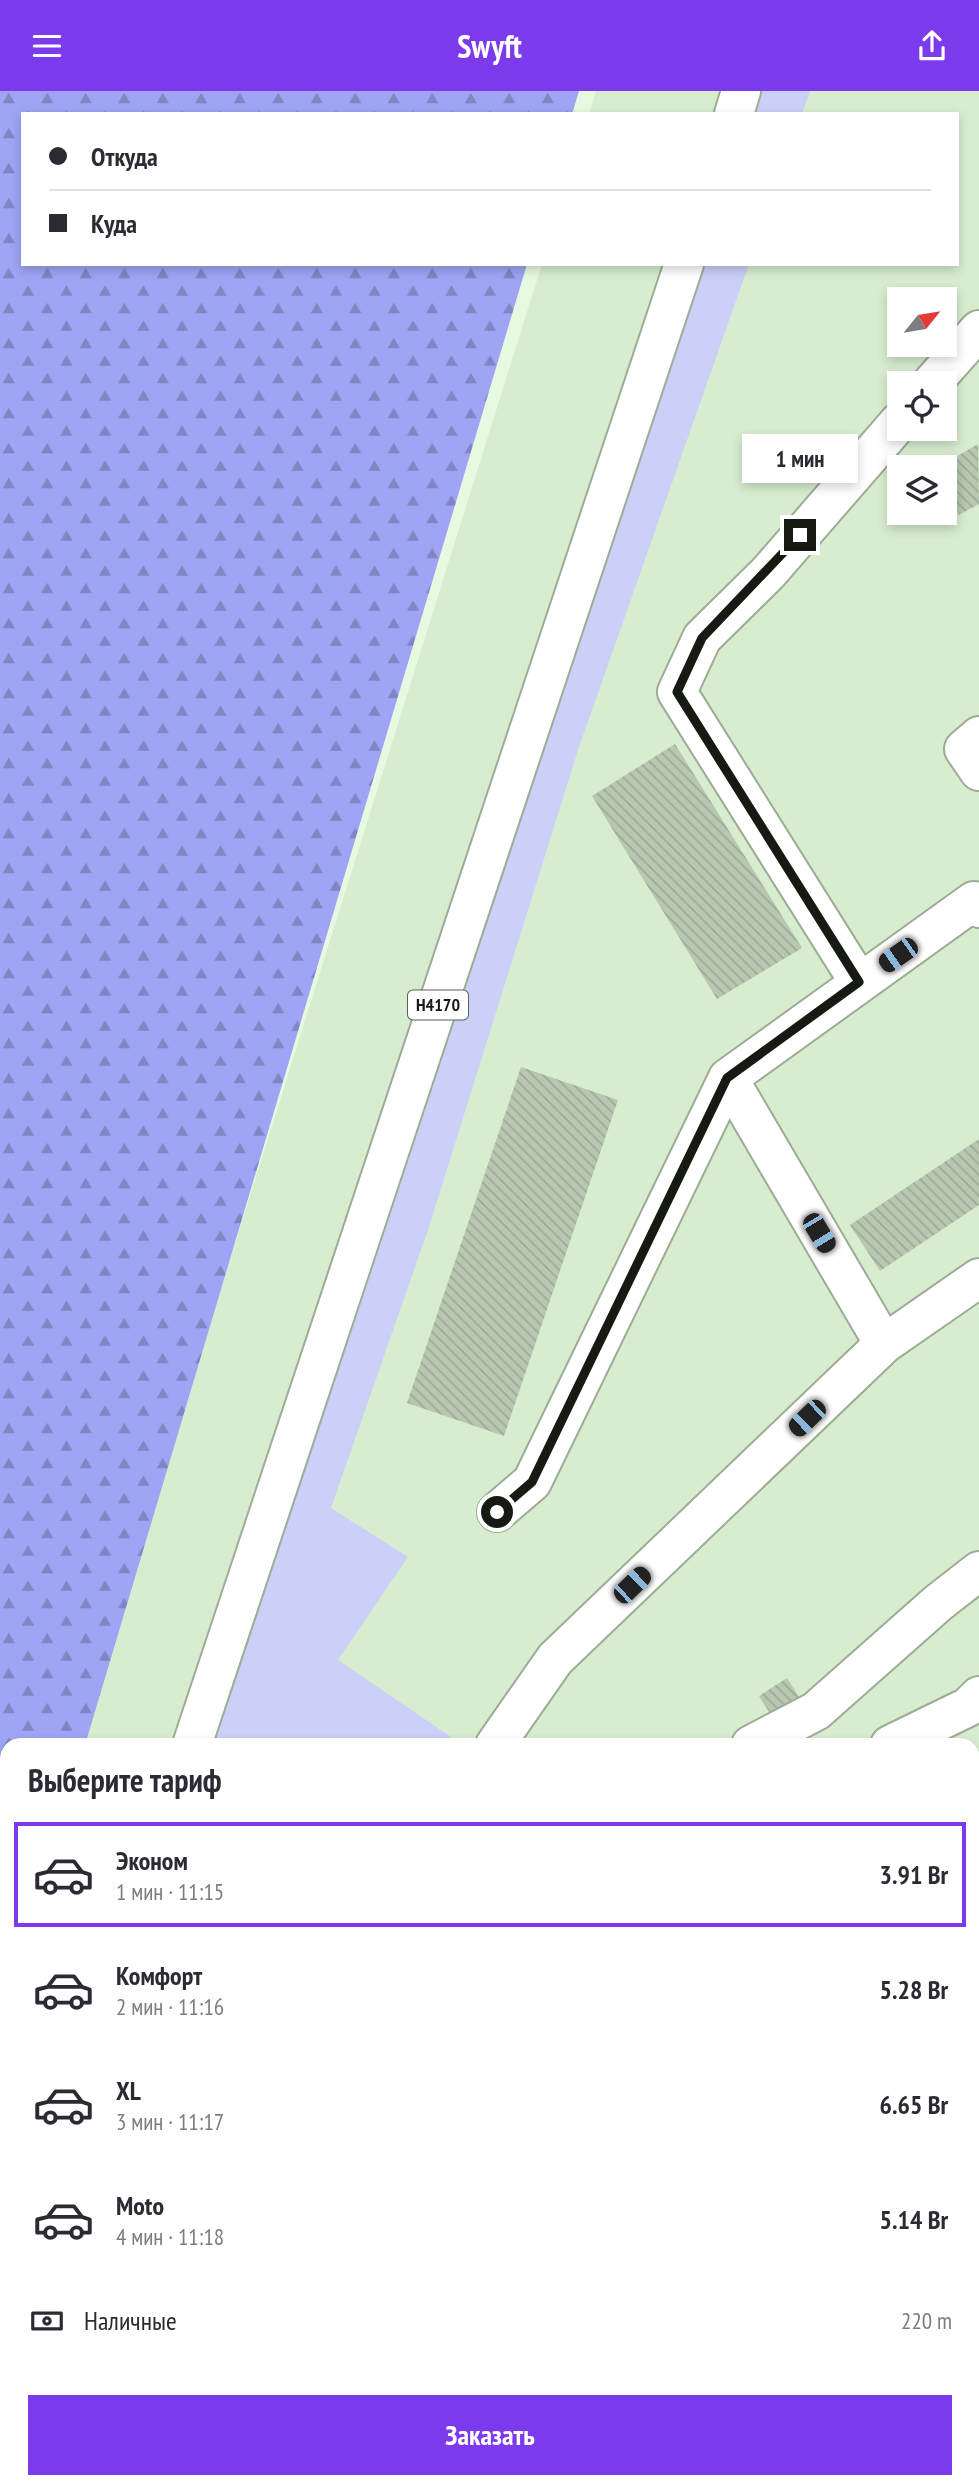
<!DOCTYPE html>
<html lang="ru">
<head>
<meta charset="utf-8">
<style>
  :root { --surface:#fff; --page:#f7f7f7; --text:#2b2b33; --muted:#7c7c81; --line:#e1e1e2; --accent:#7c3aed }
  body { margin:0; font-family:"PT Sans Narrow",sans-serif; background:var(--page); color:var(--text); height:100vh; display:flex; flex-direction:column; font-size:26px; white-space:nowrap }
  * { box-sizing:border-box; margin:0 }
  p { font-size:23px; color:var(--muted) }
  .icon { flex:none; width:38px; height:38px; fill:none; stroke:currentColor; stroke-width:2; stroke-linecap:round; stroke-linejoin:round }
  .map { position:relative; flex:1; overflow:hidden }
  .panel { position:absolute; left:0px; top:1647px; width:980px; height:751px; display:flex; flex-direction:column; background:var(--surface); border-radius:21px 21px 0 0; box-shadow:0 4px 10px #0003 }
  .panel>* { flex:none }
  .hud { position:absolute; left:21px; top:21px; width:938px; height:154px; border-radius:0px; box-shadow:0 4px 10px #0003; display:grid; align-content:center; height:154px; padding:0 28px; background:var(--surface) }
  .needle { width:46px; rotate:60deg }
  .tools { position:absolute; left:887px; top:196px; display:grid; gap:14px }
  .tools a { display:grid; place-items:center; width:70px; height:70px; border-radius:0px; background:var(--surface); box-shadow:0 4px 10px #0003; font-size:35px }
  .end { position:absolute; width:32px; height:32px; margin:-16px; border:9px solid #151b12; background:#fff; box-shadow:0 0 0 4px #fff }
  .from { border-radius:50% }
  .bubble { position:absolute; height:49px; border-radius:0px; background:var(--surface); box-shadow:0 4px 10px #0003; font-size:23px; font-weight:700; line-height:49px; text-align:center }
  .car { position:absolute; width:21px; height:42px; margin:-21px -10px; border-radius:9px; box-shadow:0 0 5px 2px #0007; background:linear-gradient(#222 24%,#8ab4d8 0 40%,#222 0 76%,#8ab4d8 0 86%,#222 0) }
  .hud b { display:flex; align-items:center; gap:24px; height:66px; font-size:26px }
  .hud b+b { border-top:2px solid var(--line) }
  .hud i { width:18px; height:18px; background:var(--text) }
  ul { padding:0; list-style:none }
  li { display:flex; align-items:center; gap:21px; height:105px; margin:0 14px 10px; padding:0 14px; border:4px solid transparent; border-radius:0px }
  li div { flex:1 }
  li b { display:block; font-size:26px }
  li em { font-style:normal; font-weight:700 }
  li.on { border-color:var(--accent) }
  li>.icon { width:63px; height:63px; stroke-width:1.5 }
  h2 { padding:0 28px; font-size:32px; line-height:84px }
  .pay { display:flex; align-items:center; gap:18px; height:77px; padding:0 28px; font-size:26px }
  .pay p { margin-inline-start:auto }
  .button { display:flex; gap:14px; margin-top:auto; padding:14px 28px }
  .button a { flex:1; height:80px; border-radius:0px; background:var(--accent); color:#fff; font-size:28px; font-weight:700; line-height:80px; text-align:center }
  header { display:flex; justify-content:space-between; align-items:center; height:91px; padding:0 28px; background:var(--accent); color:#fff; font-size:32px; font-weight:700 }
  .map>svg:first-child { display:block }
  .built { fill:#d8edcf; fill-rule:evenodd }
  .grass { fill:#cbd0f9 }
  .forest { fill:url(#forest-firs) }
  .building { fill:url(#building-back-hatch) }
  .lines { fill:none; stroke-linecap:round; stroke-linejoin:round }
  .minor-casing { stroke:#9cac95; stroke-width:42 }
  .major-casing { stroke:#9cac95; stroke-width:42 }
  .minor { stroke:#fff; stroke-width:38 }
  .major { stroke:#fff; stroke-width:38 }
  .rail { stroke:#5d6759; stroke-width:5; stroke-dasharray:10 5; stroke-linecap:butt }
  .route { stroke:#151b12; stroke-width:9 }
  .labels { text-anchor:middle; stroke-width:6; stroke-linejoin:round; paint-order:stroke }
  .shield { fill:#fff; stroke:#5b5f59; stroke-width:2 }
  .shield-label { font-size:18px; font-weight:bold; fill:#151b12 }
</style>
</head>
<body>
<header><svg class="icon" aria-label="menu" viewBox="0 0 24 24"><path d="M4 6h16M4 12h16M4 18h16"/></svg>Swyft<svg class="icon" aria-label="share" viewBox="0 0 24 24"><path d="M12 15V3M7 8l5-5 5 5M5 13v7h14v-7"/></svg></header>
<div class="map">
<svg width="979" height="2396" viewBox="0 0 979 2396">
  <defs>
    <pattern id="forest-firs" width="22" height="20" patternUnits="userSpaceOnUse" patternTransform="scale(1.75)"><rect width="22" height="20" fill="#9fa4f4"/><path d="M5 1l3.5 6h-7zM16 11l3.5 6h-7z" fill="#8085c4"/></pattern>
    <pattern id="building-back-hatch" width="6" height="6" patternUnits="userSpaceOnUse" patternTransform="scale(1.75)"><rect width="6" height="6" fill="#b7c7b0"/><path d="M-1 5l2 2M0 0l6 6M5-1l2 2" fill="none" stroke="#9caa96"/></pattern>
  </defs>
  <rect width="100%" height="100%" fill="#e8f9e1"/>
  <path class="built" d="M 596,0 L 979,0 L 979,2396 L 0,2396 L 0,1903 L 7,1881 L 7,2390 L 973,2390 L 973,1654 L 78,1654 L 542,173 L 957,173 L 957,23 L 589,23 ZM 900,208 L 945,208 L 945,254 L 900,254 ZM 900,292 L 945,292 L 945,338 L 900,338 ZM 900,376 L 945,376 L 945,422 L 900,422 Z"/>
  <path class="grass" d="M 762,0 L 810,0 L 802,23 L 755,23 Z
    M 704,173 L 749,173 L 578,659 L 428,1139 L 331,1417 L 408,1466 L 338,1569 L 454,1648 L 449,1654 L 211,1654 L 371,1182 Z"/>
  <path class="forest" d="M 0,0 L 579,0 L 572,23 L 23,23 L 23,173 L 527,173 L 85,1654 L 7,1654 L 7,1914 L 0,1938 Z"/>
  <path class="building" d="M 978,353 L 979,413 L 959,424 L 945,400 L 945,376 L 938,376 Z
    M 675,653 L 802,857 L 717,908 L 592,705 Z
    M 521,976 L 618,1009 L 504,1345 L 407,1312 Z
    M 979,1048 L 979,1114 L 880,1180 L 850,1134 Z
    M 787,1587 L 799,1606 L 771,1624 L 759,1605 Z
    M 973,2306 L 979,2314 L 979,2396 L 859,2396 L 866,2390 L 973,2390 Z
    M 619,2390 L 695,2390 L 688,2396 L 623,2396 Z"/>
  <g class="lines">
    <defs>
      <path id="minor" d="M 932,292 L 979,239
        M 979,645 L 964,658 L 979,680
        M 859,891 L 677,601 L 702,547 L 768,482 L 900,330
        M 884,1253 L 728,987 L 974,810 L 979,817
        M 497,1421 L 532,1391 L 728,987
        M 495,1654 L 555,1568 L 884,1253 L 979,1187
        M 751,1654 L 816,1620 L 938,1512 L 979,1480
        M 890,1654 L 968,1616 L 979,1605
        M 0,2005 L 7,2010
        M 973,2043 L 979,2039
        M 973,2112 L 979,2121
        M 973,2240 L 979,2236
        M 548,2390 L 552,2396
        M 799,2390 L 799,2396
        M 474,2396 L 482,2390"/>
      <path id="major" d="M 734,23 L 741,0
        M 192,1654 L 684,173
        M 0,2208 L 7,2188"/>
    </defs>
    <use href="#minor" class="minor-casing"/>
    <use href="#major" class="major-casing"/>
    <use href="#minor" class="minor"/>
    <use href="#major" class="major"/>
    <path class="rail" d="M 973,1708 L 979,1704
      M 973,1840 L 979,1836
      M 233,2392 L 235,2390
      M 99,2396 L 103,2390"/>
  </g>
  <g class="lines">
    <path class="route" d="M 497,1421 L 532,1391 L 727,987 L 859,891 L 677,601 L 702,547 L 800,444"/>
  </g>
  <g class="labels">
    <rect class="shield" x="408" y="899.5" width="60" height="29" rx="5"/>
    <g class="shield-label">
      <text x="438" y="920">Н4170</text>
    </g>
  </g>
</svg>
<div class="tools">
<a><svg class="needle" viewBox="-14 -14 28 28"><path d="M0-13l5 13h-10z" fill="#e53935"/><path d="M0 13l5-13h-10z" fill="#7c7c81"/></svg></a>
<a><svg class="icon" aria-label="locate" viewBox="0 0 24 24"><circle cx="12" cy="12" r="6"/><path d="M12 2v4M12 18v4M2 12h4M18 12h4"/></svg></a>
<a><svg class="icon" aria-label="layers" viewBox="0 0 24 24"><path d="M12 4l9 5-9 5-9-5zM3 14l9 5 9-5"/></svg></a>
</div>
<i class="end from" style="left:497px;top:1421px"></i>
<i class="end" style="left:800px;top:444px"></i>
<div class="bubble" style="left:742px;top:343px;width:116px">1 мин</div>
<i class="car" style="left:898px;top:864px;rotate:235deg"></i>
<i class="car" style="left:819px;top:1142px;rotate:149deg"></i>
<i class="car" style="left:807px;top:1327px;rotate:226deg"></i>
<i class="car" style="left:632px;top:1494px;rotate:46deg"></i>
<div class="hud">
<b><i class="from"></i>Откуда</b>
<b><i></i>Куда</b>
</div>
<section class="panel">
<h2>Выберите тариф</h2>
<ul>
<li class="on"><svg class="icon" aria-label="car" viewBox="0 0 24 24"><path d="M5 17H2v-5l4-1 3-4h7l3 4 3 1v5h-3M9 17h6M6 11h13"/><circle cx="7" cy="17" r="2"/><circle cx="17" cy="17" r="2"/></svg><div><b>Эконом</b><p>1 мин · 11:15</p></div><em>3.91 Br</em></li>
<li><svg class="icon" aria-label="car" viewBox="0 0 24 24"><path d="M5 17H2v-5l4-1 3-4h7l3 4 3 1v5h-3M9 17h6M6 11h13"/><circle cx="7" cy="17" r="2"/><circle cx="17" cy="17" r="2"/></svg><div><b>Комфорт</b><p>2 мин · 11:16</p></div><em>5.28 Br</em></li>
<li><svg class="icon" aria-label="car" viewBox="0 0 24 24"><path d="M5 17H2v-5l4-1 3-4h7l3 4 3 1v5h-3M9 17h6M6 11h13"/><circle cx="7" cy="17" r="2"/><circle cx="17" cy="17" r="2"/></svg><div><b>XL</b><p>3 мин · 11:17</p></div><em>6.65 Br</em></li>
<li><svg class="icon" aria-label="car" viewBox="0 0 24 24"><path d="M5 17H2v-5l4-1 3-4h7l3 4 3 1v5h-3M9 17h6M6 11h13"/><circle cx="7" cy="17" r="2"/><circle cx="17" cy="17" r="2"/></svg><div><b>Moto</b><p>4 мин · 11:18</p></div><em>5.14 Br</em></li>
</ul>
<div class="pay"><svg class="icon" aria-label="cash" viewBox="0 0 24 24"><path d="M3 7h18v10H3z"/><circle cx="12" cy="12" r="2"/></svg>Наличные<p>220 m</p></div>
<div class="button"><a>Заказать</a></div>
</section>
</div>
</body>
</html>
